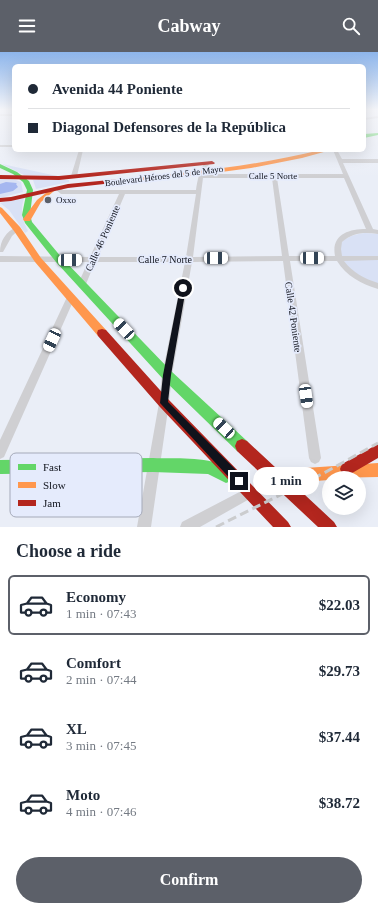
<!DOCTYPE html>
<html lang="en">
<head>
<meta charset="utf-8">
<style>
  :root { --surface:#fff; --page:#f6f6f7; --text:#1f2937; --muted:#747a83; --line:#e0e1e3; --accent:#5c6069 }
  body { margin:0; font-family:"Times New Roman",serif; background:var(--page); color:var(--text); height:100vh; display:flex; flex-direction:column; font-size:15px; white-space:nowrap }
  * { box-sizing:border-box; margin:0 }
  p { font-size:13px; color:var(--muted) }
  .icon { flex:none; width:22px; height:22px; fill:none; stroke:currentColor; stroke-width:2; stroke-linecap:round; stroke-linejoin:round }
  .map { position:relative; height:475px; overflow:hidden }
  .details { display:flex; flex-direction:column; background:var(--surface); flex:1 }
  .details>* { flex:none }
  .banner { position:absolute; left:12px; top:12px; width:354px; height:88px; border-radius:6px; box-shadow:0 4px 16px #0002; display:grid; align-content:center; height:88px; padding:0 16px; background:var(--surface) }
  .tools { position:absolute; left:322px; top:419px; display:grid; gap:8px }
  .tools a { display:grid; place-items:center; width:44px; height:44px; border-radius:50%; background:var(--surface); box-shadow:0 4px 16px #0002; font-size:20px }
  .end { position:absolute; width:18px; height:18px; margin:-9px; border:5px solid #10131c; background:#fff; box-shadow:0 0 0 2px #fff }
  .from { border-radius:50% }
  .bubble { position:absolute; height:28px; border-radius:14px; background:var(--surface); box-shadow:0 4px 16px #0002; font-size:13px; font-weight:600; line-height:28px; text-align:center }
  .car { position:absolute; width:12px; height:24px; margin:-12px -6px; border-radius:5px; box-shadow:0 0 3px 1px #0007; background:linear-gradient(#fff 24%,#345 0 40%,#fff 0 76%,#345 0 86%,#fff 0) }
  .banner b { display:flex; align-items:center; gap:14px; height:38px; font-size:15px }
  .banner b+b { border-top:1px solid var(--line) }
  .banner i { width:10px; height:10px; background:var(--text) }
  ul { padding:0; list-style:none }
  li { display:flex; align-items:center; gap:12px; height:60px; margin:0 8px 6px; padding:0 8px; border:2px solid transparent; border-radius:6px }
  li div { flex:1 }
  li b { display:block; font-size:15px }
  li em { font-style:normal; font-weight:600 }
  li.on { border-color:var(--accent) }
  li>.icon { width:36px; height:36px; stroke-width:1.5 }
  h2 { padding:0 16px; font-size:18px; line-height:48px }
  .cta { display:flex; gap:8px; margin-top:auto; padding:8px 16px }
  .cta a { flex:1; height:46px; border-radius:24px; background:var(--accent); color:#fff; font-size:16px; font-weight:600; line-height:46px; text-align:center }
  header { display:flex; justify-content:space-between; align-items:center; height:52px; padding:0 16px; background:var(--accent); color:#fff; font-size:18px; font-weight:600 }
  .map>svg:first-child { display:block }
  .green { fill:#d9e1f5 }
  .water { fill:#a5b7f0 }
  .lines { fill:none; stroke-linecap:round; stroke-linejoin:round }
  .street { fill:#cfcfd2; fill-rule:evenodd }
  .fast { fill:#63d668; fill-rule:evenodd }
  .slow { fill:#ff974d; fill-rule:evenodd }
  .jam { fill:#b3261e; fill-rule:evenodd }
  .rail { stroke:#cbccce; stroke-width:3; stroke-dasharray:9 4.5; stroke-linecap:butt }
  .route { fill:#10131c }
  .poi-dot { fill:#5c6069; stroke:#e5ebfc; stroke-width:1.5 }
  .labels { text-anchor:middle; stroke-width:3.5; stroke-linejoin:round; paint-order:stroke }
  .far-street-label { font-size:9px; fill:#10131c; stroke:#e5ebfc }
  .far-poi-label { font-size:9px; fill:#10131c; stroke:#e5ebfc; text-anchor:start }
  .street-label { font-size:10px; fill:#10131c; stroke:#e5ebfc }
  .key { fill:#e5ebfc; stroke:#a5aab9; stroke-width:1 }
  .key-label { font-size:11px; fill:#10131c }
</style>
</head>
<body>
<header><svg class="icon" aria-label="menu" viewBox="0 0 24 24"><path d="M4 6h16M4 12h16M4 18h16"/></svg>Cabway<svg class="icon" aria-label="search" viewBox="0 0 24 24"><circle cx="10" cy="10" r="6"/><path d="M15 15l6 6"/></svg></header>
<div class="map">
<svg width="378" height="475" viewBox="0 0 378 475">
  <rect width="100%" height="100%" fill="#eaeef7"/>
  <path class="green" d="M 2,112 L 57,124 L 24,123 Z
    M 0,127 L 16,128 L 21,130 L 23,140 L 0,146 Z
    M 33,128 L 69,128 L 69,130 L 36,137 Z
    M 24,146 C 20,160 22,167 28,179 L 25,181 L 9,158 L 0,151 Z
    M 365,181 L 378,182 L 378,234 C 370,230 360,226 353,221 C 350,219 347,215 345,212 C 329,192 347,183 365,181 Z"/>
  <path class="water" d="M 6,130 L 17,131 L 16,132 L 18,135 L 13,139 L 0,142 L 0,132 Z"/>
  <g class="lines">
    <path class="street" d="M 0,62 L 14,62 L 14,64 L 0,64 Z
      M 378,64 L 378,66 L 364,68 L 364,66 Z
      M 0,93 L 14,93 L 14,95 L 0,95 Z
      M 79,98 L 83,98 L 77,124 L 74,126 L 71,124 Z
      M 333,98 L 337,98 L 342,107 L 378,107 L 378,111 L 343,111 L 373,177 L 378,178 L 378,182 C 365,180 353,180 342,190 L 341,197 L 342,204 L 378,204 L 378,208 L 344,209 C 352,220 365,227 378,231 L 378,237 C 362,232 346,224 337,209 L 290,209 L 321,406 L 319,410 L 315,412 L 311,410 L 309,406 L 283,209 L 192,210 L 172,323 L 169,351 L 151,475 L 137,475 L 159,351 L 162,323 L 185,210 L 95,210 L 86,232 L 82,235 L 78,232 L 88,210 L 0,210 L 0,204 L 90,205 L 119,142 L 61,142 L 55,137 L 55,135 L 59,135 L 63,138 L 196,138 C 197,130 200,115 206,110 L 209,112 L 205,122 L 343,122 ZM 203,126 L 272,126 L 282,204 L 193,205 ZM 277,126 L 344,126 L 366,177 C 348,177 331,183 335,204 L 289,204 ZM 125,142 L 196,142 L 186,205 L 98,205 Z
      M 17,175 L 20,177 L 12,184 L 3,200 L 0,200 C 0,189 6,179 17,175 Z
      M 71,242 L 74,243 L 75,245 L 4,405 L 0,407 L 0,388 L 67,245 L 68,243 Z
      M 249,435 L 253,437 L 255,441 L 253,445 L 200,475 L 180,475 L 182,470 Z"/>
    <path class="fast" d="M 378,81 L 378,83 L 364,86 L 364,82 Z
      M 0,112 L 17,120 L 29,129 L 33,138 L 30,163 L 32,170 L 62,206 L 171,319 L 247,389 L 249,394 L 247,399 L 242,401 L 237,399 L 163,327 L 56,210 L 25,171 L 22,163 L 27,138 L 23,130 L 13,122 L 0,116 Z
      M 153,406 C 173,407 224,402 233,424 L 231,429 L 226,431 L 208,422 L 153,420 L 0,422 L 0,408 Z"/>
    <path class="slow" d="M 321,98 L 331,98 L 302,106 L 251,116 L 199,123 L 120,131 L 117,129 L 120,127 C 188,121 255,114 321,98 Z
      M 51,137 L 54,139 L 41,150 L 30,169 L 24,169 L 23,167 L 37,148 Z
      M 0,155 L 2,156 L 20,175 L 41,206 L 106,278 L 107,281 L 106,284 L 102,285 L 98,284 L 35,210 L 14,179 L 0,161 Z
      M 378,411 L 378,425 L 329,426 L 329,428 L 276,432 L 271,430 L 269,425 L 271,420 L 276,418 Z"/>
    <path class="jam" d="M 212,109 L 215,111 L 214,112 L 59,128 L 0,127 L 0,123 L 59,124 Z
      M 120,127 L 122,128 L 122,130 L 68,136 L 11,149 L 0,150 L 0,146 L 11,145 L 68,132 Z
      M 102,277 L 106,278 L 168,347 L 288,470 L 291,475 L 273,475 L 160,355 L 98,284 L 97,281 L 98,278 Z
      M 242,387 L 247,389 L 334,470 L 337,475 L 318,475 L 237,399 L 235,394 L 237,389 Z
      M 378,392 L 378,406 L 347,424 L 342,422 L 340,417 L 342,412 Z"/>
    <path class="rail" d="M 216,475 L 324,421 L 378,391"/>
  </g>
  <linearGradient id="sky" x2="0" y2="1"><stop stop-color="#8db5eb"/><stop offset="0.46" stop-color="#f6f7fb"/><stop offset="1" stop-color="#f6f7fb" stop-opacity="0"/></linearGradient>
  <rect width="378" height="125" fill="url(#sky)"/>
  <path class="route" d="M 183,233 L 186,236 L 171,323 L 168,350 L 243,425 L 244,429 L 243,433 L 239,434 L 236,433 L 160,351 L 163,323 L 180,236 Z"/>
  <circle class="poi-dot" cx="48" cy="148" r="4"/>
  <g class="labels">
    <g class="far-street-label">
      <text transform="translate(164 124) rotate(-7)" y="3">Boulevard Héroes del 5 de Mayo</text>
      <text x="273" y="127">Calle 5 Norte</text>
    </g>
    <g class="far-poi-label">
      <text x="56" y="151">Oxxo</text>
    </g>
    <g class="street-label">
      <text transform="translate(102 186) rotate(-66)" y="4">Calle 46 Poniente</text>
      <text x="165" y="211">Calle 7 Norte</text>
      <text transform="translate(294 265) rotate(82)" y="4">Calle 42 Poniente</text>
    </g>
  </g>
  <rect x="10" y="401" width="132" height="64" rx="6" class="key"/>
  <rect x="18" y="412" width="18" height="6" fill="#63d668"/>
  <rect x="18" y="430" width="18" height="6" fill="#ff974d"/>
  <rect x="18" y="448" width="18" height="6" fill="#b3261e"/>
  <g class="key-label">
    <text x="43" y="419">Fast</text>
    <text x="43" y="437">Slow</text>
    <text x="43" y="455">Jam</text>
  </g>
</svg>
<div class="tools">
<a><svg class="icon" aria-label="layers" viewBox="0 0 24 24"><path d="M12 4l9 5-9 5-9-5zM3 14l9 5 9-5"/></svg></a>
</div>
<i class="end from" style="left:183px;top:236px"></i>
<i class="end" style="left:239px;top:429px"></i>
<div class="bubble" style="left:253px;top:415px;width:66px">1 min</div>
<i class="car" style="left:216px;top:206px;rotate:89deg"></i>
<i class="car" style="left:312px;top:206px;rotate:90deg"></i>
<i class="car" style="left:70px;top:208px;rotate:89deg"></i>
<i class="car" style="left:124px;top:277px;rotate:317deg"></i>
<i class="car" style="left:52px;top:288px;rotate:205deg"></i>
<i class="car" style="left:306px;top:344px;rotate:172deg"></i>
<i class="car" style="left:224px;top:376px;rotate:313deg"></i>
<div class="banner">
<b><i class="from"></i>Avenida 44 Poniente</b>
<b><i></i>Diagonal Defensores de la República</b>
</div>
</div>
<section class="details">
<h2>Choose a ride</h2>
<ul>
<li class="on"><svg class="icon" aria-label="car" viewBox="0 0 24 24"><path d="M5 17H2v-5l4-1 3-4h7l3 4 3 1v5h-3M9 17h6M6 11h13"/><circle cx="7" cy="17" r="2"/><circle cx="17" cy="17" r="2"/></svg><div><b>Economy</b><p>1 min · 07:43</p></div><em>$22.03</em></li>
<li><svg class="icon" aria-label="car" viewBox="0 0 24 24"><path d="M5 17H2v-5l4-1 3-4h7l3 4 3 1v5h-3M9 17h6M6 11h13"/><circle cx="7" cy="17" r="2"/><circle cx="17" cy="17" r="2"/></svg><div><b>Comfort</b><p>2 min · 07:44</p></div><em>$29.73</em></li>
<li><svg class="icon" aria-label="car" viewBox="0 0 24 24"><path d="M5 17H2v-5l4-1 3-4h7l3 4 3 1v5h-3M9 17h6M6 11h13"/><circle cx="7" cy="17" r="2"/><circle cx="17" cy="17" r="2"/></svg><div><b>XL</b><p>3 min · 07:45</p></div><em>$37.44</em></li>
<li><svg class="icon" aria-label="car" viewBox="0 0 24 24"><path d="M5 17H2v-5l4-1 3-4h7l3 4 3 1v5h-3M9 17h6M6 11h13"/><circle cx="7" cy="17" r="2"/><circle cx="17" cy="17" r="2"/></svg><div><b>Moto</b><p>4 min · 07:46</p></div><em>$38.72</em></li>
</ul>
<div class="cta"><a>Confirm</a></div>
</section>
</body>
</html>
